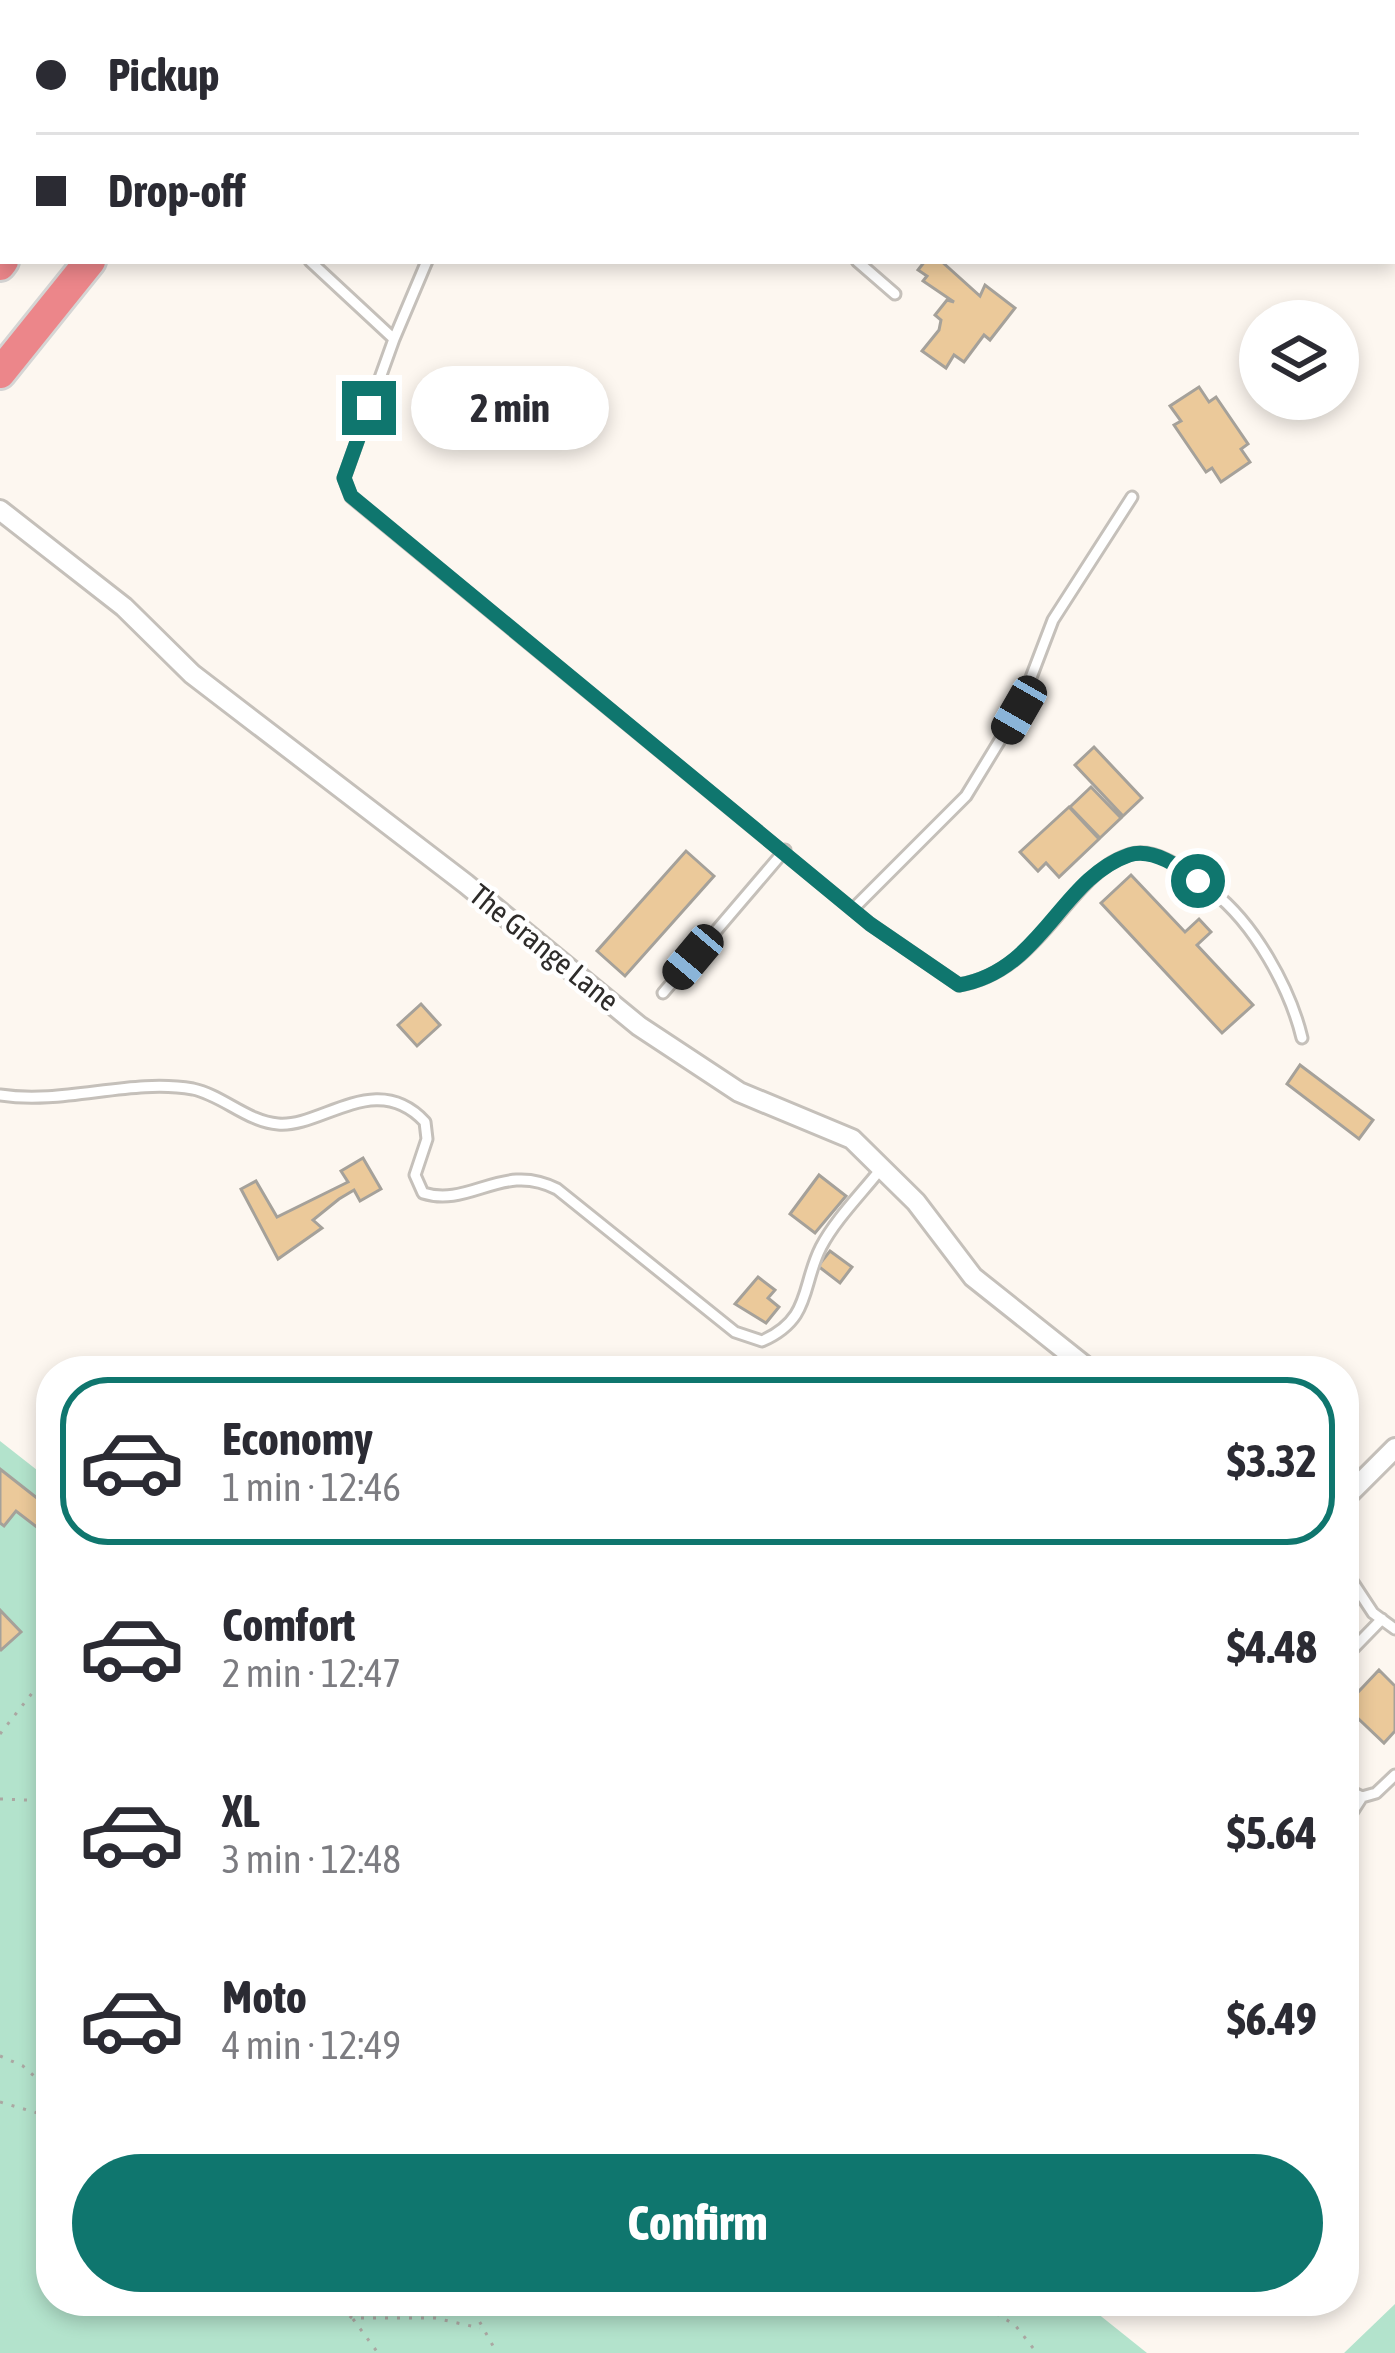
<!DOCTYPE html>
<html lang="en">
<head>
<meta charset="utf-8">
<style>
  :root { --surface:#fff; --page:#f2f2f3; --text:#2b2b33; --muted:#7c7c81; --line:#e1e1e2; --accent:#0f766e }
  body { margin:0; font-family:"Asap Condensed",sans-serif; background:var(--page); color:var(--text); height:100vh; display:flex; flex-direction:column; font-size:45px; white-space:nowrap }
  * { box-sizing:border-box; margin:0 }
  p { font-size:39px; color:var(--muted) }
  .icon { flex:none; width:66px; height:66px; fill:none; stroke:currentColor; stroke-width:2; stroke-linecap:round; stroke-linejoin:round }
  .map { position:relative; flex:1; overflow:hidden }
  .panel { position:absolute; left:36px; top:1356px; width:1323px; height:960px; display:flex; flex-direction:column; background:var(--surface); border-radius:48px; box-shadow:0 6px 18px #0003 }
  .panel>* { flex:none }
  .hud { position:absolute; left:0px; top:0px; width:1395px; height:264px; box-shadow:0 6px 18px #0003; display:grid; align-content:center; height:264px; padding:0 36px; background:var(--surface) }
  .controls { position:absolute; left:1239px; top:300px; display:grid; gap:24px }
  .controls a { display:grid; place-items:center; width:120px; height:120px; border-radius:50%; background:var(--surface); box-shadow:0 6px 18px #0003; font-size:60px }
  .end { position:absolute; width:54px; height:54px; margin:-27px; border:15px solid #0f766e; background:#fff; box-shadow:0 0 0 6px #fff }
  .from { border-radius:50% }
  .bubble { position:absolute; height:84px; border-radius:42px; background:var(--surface); box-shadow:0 6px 18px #0003; font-size:39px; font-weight:700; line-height:84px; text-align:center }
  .car { position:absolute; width:36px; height:72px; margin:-36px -18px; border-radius:15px; box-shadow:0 0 9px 3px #0007; background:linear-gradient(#222 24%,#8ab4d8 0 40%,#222 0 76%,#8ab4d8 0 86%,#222 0) }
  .hud b { display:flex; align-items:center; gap:42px; height:114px; font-size:45px }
  .hud b+b { border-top:3px solid var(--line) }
  .hud i { width:30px; height:30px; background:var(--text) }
  ul { padding:21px 0 0; list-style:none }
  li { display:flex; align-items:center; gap:36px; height:168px; margin:0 24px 18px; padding:0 12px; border:6px solid transparent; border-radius:48px }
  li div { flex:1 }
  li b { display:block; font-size:45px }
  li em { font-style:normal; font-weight:700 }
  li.active { border-color:var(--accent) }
  li>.icon { width:108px; height:108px; stroke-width:1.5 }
  .primary-button { display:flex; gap:24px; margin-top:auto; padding:24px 36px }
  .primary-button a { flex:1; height:138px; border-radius:72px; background:var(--accent); color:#fff; font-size:48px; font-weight:700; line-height:138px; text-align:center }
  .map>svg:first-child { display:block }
  .green { fill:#b3e3cc }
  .building { fill:#ebc99a; stroke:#a5a19a; stroke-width:3 }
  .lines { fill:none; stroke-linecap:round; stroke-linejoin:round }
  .service-casing { stroke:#c5c0ba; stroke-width:15 }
  .minor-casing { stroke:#c5c0ba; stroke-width:24 }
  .trunk-casing { stroke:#d5d5d4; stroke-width:36 }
  .path { stroke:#aba7a2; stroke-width:3; stroke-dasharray:3 9; stroke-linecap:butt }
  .service { stroke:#fff; stroke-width:9 }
  .minor { stroke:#fff; stroke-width:18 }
  .trunk { stroke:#ec868a; stroke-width:30 }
  .route { stroke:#0f766e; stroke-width:15 }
  .labels { text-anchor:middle; stroke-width:9; stroke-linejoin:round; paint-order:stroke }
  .street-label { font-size:30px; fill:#2e2c2a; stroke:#fff }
</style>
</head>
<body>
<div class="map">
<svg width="1395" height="2353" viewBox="0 0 1395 2353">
  <rect width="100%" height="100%" fill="#fdf7f0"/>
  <path class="green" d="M 0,1441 L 51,1481 L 51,2301 L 1082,2301 L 1147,2353 L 0,2353 Z
    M 1395,2304 L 1395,2353 L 1344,2353 Z"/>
  <path class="building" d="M 925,261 L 941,261 L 980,296 L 985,285 L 1015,308 L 990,340 L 984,335 L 964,362 L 954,355 L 946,368 L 922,351 L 939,330 L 941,320 L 935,315 L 947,300 L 954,302 L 923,281 L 927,276 L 918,270 Z
    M 1199,387 L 1209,402 L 1216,397 L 1248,444 L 1241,449 L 1250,462 L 1221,482 L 1212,468 L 1206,472 L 1174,425 L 1181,421 L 1170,406 Z
    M 1094,747 L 1142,798 L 1123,816 L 1075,765 Z
    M 1091,787 L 1121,818 L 1100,838 L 1070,807 Z
    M 1069,807 L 1099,839 L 1059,877 L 1046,863 L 1038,871 L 1020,852 Z
    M 686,851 L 714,876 L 625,976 L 597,951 Z
    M 1131,875 L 1185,932 L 1199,919 L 1211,932 L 1197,945 L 1253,1005 L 1222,1033 L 1101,903 Z
    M 421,1004 L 440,1025 L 417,1046 L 398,1025 Z
    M 1300,1065 L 1373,1120 L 1359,1139 L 1287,1084 Z
    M 363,1158 L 381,1189 L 360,1201 L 354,1190 L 339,1199 L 313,1220 L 322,1228 L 278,1259 L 241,1189 L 256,1181 L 277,1217 L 348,1182 L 341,1171 Z
    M 819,1175 L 846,1196 L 815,1233 L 790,1214 Z
    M 830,1251 L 852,1267 L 840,1283 L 818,1266 Z
    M 758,1277 L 775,1290 L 768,1298 L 779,1307 L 766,1323 L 735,1304 Z
    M 0,1469 L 51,1509 L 51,1538 L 16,1511 L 4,1526 L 0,1523 Z
    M 0,1610 L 21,1632 L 1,1650 L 0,1649 Z
    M 1379,1670 L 1395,1686 L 1395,1731 L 1384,1743 L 1345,1706 Z"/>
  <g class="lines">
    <defs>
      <path id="service" d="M 563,0 L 566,3
        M 537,3 L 538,0
        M 310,261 L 394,339 L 344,478 L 351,497 L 870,924 L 959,985 C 1044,971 1068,872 1131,854 C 1159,846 1192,876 1212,891 C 1254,923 1290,988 1302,1038
        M 857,261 L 895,294
        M 394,339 L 427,261
        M 853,909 L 966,796 L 1019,709 L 1053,620 L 1132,497
        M 663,993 L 785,850
        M 0,1095 C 65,1105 130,1078 193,1089 C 222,1095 248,1122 278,1124 C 322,1128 376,1069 425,1122 L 427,1139 L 415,1175 L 423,1193 C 470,1208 503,1161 557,1189 L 735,1332 L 762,1341 C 812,1319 801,1286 821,1247 C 835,1220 861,1194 880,1170
        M 1344,1569 L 1373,1613 L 1395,1629
        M 1344,1658 L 1382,1619
        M 1344,1788 L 1362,1797 L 1376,1793 L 1395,1775
        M 1344,1825 L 1362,1797"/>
      <path id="minor" d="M 90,0 L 91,3
        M 0,510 L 124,607 L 192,674 L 466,884 L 639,1026 L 739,1092 L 852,1139 L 916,1202 L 973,1277 L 1091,1371
        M 1344,1499 L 1395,1448"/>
      <path id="trunk" d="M 196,3 L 198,0
        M 297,3 L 300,0
        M 0,265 L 3,261
        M 0,373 L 90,261"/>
    </defs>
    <use href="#service" class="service-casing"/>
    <use href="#minor" class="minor-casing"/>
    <use href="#trunk" class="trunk-casing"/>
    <path class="path" d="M 0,1734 L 51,1669
      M 0,1799 L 27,1800
      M 0,2056 L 23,2066 L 51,2091
      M 0,2102 L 51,2117
      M 331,2301 L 352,2318 L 435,2318 L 480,2328
      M 468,2301 L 497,2353
      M 976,2301 L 1015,2325 L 1037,2353
      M 353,2319 L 378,2353"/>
    <use href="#service" class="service"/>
    <use href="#minor" class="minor"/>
    <use href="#trunk" class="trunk"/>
  </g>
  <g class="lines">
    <path class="route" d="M 369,408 L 344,478 L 351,496 L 870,924 L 959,985 C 1042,971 1060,879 1129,855 C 1153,847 1181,868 1198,881"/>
  </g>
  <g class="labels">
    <g class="street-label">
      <text transform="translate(544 948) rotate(39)" y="10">The Grange Lane</text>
    </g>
  </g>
</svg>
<div class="controls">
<a><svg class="icon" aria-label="layers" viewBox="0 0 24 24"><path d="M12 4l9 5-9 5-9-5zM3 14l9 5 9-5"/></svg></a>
</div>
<i class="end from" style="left:1198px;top:881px"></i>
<i class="end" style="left:369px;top:408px"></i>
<div class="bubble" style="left:411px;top:366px;width:198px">2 min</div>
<i class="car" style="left:1019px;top:710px;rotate:210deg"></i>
<i class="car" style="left:693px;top:957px;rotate:220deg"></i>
<div class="hud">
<b><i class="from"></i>Pickup</b>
<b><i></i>Drop-off</b>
</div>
<section class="panel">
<ul>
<li class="active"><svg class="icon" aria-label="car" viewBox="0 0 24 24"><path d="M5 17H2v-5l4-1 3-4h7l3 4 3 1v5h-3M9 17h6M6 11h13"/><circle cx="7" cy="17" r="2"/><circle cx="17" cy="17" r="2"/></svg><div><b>Economy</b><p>1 min · 12:46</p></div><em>$3.32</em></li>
<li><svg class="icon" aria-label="car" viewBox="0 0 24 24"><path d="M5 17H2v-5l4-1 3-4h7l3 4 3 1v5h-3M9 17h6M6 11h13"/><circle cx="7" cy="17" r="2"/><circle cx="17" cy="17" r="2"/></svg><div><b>Comfort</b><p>2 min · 12:47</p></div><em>$4.48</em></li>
<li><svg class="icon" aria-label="car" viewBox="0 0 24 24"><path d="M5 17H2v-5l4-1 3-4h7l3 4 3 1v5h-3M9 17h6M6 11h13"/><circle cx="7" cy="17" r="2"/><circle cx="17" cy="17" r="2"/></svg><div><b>XL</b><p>3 min · 12:48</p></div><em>$5.64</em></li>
<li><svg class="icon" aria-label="car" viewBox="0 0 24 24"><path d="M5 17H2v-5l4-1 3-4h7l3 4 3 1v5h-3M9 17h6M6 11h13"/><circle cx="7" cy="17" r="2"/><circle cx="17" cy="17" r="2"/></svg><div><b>Moto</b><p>4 min · 12:49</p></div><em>$6.49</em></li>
</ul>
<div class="primary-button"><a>Confirm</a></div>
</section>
</div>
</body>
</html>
